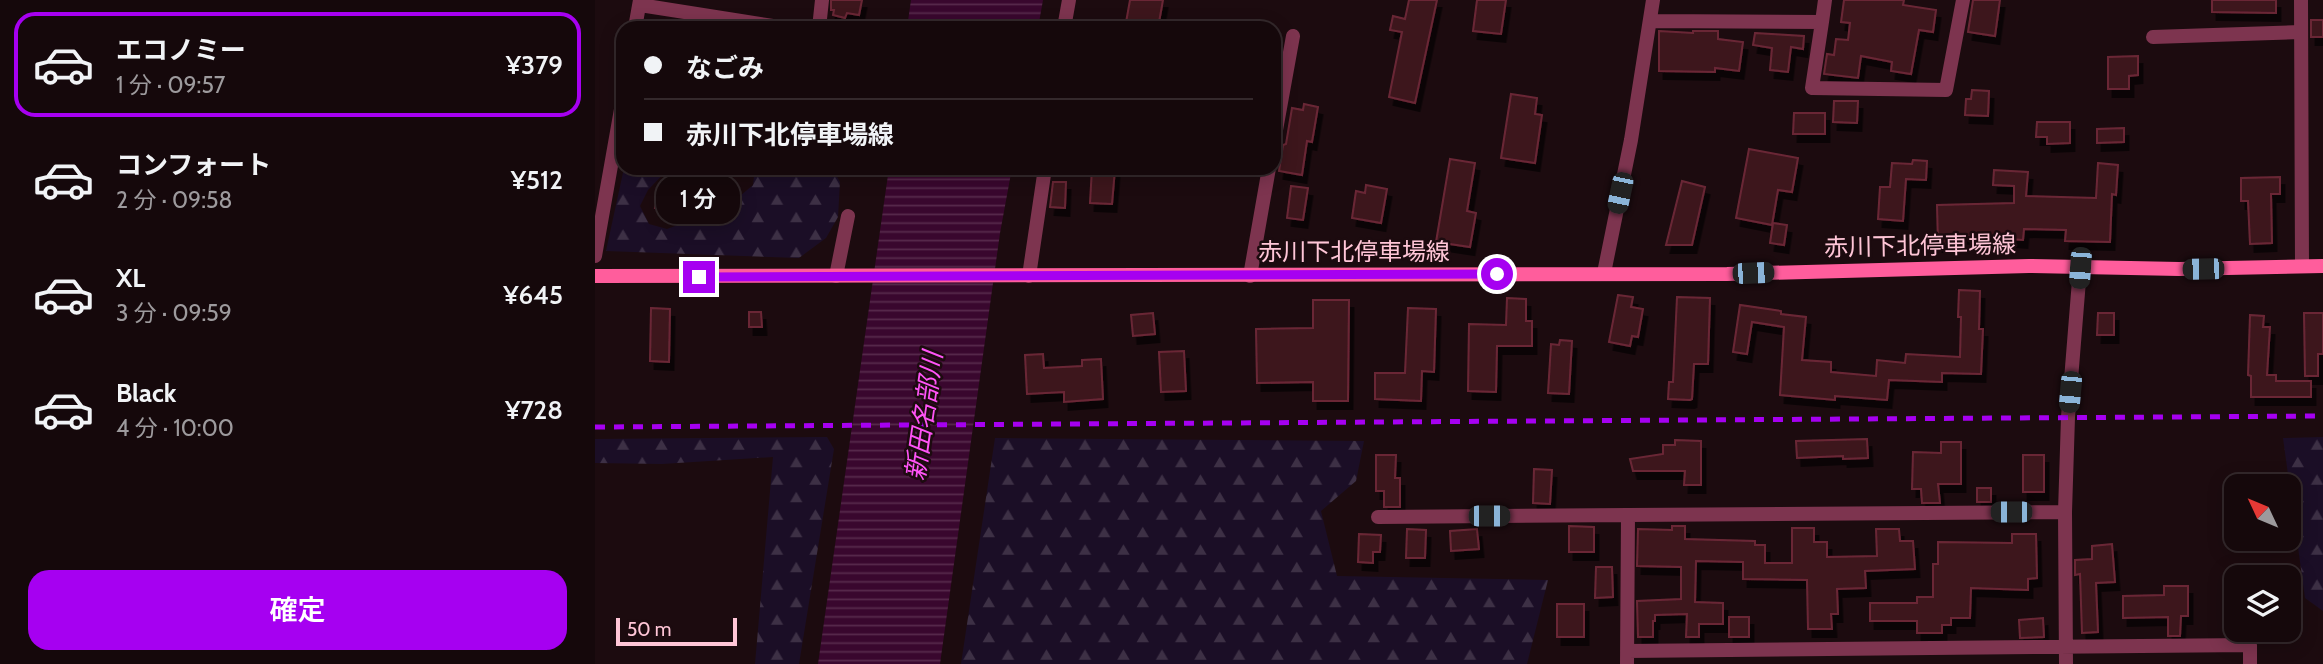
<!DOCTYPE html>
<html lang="ja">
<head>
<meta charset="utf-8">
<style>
  :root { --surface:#15080b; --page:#221619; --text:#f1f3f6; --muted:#9d9a9d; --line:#34292c; --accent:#a600f1 }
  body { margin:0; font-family:Cabin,"Noto Sans JP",sans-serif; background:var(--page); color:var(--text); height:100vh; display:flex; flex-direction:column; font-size:26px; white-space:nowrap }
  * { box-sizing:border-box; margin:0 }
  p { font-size:23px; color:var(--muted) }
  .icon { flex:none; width:38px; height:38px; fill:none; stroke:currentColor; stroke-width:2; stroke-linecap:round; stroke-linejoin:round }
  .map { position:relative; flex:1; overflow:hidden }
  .sheet { display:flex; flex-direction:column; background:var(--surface); width:595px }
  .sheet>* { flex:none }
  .banner { position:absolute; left:21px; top:21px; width:665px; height:154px; border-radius:21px; box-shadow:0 4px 18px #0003,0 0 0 2px var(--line); display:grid; align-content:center; height:154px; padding:0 28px; background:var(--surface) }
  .needle { width:46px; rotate:314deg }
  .tools { position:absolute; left:1629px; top:474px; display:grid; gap:14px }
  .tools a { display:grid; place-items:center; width:77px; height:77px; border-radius:14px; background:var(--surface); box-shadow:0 4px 18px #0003,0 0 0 2px var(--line); font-size:35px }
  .scale { position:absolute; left:21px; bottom:18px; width:121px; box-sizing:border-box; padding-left:7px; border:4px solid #ffc6d7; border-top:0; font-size:19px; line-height:24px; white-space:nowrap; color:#ffc6d7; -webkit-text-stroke:5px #1c0b0f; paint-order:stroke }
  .end { position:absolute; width:32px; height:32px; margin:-16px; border:9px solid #a600f1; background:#fff; box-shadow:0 0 0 4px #fff }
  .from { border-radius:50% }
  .bubble { position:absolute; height:49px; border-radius:21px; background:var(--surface); box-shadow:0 4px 18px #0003,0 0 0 2px var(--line); font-size:23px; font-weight:600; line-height:49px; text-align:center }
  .car { position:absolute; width:21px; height:42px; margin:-21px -10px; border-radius:9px; box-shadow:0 0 5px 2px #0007; background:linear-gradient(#222 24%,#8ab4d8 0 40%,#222 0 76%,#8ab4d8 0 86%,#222 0) }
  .banner b { display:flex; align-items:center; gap:24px; height:66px; font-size:26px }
  .banner b+b { border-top:2px solid var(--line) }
  .banner i { width:18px; height:18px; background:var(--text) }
  ul { padding:12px 0 0; list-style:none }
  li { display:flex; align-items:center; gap:21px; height:105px; margin:0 14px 10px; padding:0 14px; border:4px solid transparent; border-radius:21px }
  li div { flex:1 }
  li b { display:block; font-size:26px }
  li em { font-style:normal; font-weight:600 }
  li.current { border-color:var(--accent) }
  li>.icon { width:63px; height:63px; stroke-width:1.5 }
  .action { display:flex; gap:14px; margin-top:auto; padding:14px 28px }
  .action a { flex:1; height:80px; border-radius:21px; background:var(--accent); color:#fff; font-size:28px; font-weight:600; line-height:80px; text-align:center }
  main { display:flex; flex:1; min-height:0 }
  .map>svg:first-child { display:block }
  .forest { fill:url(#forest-firs) }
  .water { fill:url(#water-rules) }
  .building { fill:#3e161f; stroke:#6a2836; stroke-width:2; filter:url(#shadow) }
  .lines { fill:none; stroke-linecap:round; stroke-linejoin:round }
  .street { stroke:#7d344f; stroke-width:14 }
  .secondary { stroke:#ff5d9c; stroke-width:14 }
  .rail { stroke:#a600f1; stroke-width:5; stroke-dasharray:10 9; stroke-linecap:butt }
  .route { stroke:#a600f1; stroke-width:9 }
  .labels { text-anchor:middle; stroke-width:5; stroke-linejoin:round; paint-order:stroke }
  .street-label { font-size:24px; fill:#ffc6d7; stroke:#1c0b0f }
  .water-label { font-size:26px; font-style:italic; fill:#ff54f6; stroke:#1c0b0f }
</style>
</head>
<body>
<main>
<section class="sheet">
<ul>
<li class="current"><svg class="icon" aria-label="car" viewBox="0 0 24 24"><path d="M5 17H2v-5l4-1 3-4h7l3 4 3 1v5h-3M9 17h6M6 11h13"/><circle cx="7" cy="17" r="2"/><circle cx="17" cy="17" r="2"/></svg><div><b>エコノミー</b><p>1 分 · 09:57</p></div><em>¥379</em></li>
<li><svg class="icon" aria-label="car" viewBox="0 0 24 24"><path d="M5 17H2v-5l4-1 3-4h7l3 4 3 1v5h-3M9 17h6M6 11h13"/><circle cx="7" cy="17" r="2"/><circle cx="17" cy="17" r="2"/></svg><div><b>コンフォート</b><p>2 分 · 09:58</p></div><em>¥512</em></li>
<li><svg class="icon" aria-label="car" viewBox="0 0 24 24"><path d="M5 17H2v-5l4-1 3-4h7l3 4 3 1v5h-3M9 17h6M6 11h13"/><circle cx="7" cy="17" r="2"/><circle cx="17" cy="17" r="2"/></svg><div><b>XL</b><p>3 分 · 09:59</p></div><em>¥645</em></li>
<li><svg class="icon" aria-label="car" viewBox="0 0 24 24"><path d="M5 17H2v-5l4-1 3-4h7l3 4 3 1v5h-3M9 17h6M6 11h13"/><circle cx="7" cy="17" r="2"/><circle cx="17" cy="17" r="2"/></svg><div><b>Black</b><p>4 分 · 10:00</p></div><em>¥728</em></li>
</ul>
<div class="action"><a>確定</a></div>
</section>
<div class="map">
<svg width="1728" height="664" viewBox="0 0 1728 664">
  <defs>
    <pattern id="forest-firs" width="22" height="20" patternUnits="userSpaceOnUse" patternTransform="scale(1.75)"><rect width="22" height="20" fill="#1b0e26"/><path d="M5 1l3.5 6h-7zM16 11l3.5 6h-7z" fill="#3d3045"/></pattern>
    <pattern id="water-rules" width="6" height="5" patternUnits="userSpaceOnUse" patternTransform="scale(1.75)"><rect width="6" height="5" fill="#39072e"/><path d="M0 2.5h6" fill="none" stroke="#572a4c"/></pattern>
    <filter id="shadow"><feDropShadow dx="4.5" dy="8" stdDeviation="0" flood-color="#0009"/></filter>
  </defs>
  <rect width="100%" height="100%" fill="#1c0b0f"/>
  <path class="forest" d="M 29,168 L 74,168 L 53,190 L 45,206 L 54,224 L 72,229 C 79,226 87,224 93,220 C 118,202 108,188 145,196 L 158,185 L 160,168 L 237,168 L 245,182 L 243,217 L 231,238 L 204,258 L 11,251 Z
    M 232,437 L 239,449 L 204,664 L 160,664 L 178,457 L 67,464 L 0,463 L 0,439 Z
    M 1728,437 L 1728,611 L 1710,598 L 1688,438 Z
    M 400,438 L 769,441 L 761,481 L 726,511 L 742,576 L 953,580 L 932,664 L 366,664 Z"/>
  <path class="water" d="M 316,0 L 448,0 L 443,28 L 312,28 Z
    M 294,168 L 417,168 L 405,233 L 345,664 L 223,664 Z"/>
  <path class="building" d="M 236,0 L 267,0 L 264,15 L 252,13 L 250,18 L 238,15 L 239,10 L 236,10 Z
    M 535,0 L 568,0 L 563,28 L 530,28 Z
    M 814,0 L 842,0 L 820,103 L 794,97 L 807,32 L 795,30 L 798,16 L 810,19 Z
    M 882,0 L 911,0 L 906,34 L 878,31 Z
    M 1249,0 L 1309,0 L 1308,5 L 1341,10 L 1338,32 L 1324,30 L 1316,74 L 1296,71 L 1297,62 L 1266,56 L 1263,78 L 1229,74 L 1232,54 L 1239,55 L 1241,39 L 1253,40 L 1255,23 L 1246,22 Z
    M 1378,0 L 1405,0 L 1400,36 L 1373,32 Z
    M 1617,0 L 1681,0 L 1681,13 L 1617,12 Z
    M 1716,20 L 1728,20 L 1728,37 L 1716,37 Z
    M 1064,31 L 1098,33 L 1098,31 L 1123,31 L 1123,39 L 1148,42 L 1144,71 L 1120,68 L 1120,72 L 1064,71 Z
    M 1160,33 L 1209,36 L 1208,49 L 1196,47 L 1193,72 L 1175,70 L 1177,48 L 1158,45 Z
    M 1543,56 L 1543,75 L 1534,76 L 1534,89 L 1513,89 L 1513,57 Z
    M 1377,90 L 1394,91 L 1393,116 L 1370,115 L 1371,99 L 1376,99 Z
    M 916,94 L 942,98 L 940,114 L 947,115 L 940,163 L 906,158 Z
    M 1239,101 L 1263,101 L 1262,123 L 1238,122 Z
    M 709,104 L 723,107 L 717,142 L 712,141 L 707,175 L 684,171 L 688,145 L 691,144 L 697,108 L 708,110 Z
    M 1199,113 L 1230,113 L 1230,134 L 1198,134 Z
    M 1442,122 L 1475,122 L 1475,143 L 1452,144 L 1452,137 L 1441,137 Z
    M 1529,128 L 1529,142 L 1502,143 L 1502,129 Z
    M 1154,149 L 1203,158 L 1197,192 L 1183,190 L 1177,225 L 1141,218 Z
    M 855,159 L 880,163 L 872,211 L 881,213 L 875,247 L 841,242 Z
    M 1318,160 L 1332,161 L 1331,180 L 1311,179 L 1308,221 L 1283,219 L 1285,187 L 1295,187 L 1297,163 L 1317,164 Z
    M 1503,163 L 1523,165 L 1521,195 L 1517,194 L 1515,242 L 1470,241 L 1471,230 L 1429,229 L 1428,240 L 1358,235 L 1359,244 L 1343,244 L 1342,205 L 1419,203 L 1419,186 L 1398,185 L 1399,170 L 1433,172 L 1431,196 L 1501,198 Z
    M 497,168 L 520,169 L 517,204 L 495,203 Z
    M 1685,177 L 1685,194 L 1676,194 L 1677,243 L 1655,244 L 1653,201 L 1646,201 L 1646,178 Z
    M 1087,181 L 1110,187 L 1097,245 L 1071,245 Z
    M 458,182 L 471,182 L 470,208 L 455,207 Z
    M 771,185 L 792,189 L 786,223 L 757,218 L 761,191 L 770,193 Z
    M 65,186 L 80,190 L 74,212 L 60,208 Z
    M 696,186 L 713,188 L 708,220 L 692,218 Z
    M 1178,223 L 1192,225 L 1189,245 L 1175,243 Z
    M 1364,290 L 1385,291 L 1384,329 L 1388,329 L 1386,374 L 1347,373 L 1347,382 L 1294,380 L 1292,400 L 1240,396 L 1240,400 L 1185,395 L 1189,327 L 1157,322 L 1152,354 L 1138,352 L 1145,305 L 1186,311 L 1186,314 L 1211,317 L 1207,360 L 1236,362 L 1236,372 L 1281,376 L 1282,360 L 1310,363 L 1311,354 L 1365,357 L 1366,317 L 1363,317 Z
    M 1023,295 L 1038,297 L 1036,307 L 1048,309 L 1043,337 L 1037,336 L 1035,346 L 1014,342 Z
    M 1082,297 L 1115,298 L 1113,364 L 1099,364 L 1097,399 L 1095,400 L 1073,399 L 1074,382 L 1078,382 Z
    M 912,298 L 931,299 L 931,321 L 937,321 L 937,346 L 902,346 L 901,392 L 873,391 L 874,324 L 911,325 Z
    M 718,300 L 754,300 L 753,401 L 718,401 L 718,382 L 662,383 L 661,329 L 718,328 Z
    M 56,308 L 75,309 L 74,362 L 55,361 Z
    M 813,308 L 841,309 L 839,372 L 827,371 L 826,401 L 780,399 L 780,373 L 810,373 Z
    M 154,312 L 166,312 L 167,327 L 154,327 Z
    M 558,313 L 560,334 L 538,336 L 536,315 Z
    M 1503,313 L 1519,313 L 1519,335 L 1502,335 Z
    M 1709,313 L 1728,313 L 1728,354 L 1723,354 L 1723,376 L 1710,376 Z
    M 1655,315 L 1669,316 L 1668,327 L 1675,327 L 1672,375 L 1681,375 L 1681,381 L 1716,381 L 1716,397 L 1656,397 L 1656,376 L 1653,375 Z
    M 965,340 L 977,341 L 974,394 L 953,393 L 956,344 L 964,345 Z
    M 589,351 L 591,391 L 566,392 L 564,352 Z
    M 448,354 L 449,368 L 487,366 L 487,360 L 506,359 L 508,399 L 469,402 L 469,392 L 432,394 L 430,355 Z
    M 1272,439 L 1273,458 L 1248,459 L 1248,456 L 1202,458 L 1201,441 Z
    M 1080,440 L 1106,441 L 1106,485 L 1089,485 L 1090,471 L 1038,471 L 1035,459 L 1068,454 L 1068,445 L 1080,445 Z
    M 1346,442 L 1366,442 L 1366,484 L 1343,484 L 1345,503 L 1327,503 L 1326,489 L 1317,489 L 1318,452 L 1346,453 Z
    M 781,455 L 801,455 L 800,478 L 805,478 L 805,507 L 789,507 L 789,491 L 781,491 Z
    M 1428,455 L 1449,455 L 1449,492 L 1428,492 Z
    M 939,469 L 957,470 L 955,504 L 938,503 Z
    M 1382,488 L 1396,488 L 1396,502 L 1382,502 Z
    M 974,526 L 999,527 L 999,552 L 974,552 Z
    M 1077,526 L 1090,526 L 1090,539 L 1160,541 L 1160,545 L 1170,545 L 1170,563 L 1197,563 L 1197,528 L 1219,528 L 1219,542 L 1232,542 L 1232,557 L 1282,556 L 1281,529 L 1304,529 L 1305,541 L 1318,541 L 1320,569 L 1270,571 L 1271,588 L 1242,589 L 1243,614 L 1236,614 L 1237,629 L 1213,629 L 1212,580 L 1148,579 L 1148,562 L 1101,561 L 1100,602 L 1128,603 L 1128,624 L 1104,624 L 1104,637 L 1091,637 L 1092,614 L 1060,615 L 1060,621 L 1058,621 L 1058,637 L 1043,637 L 1042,601 L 1086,599 L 1086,567 L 1042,566 L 1043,529 L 1077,530 Z
    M 812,529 L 831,530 L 830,558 L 811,558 Z
    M 882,529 L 884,549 L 856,551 L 855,531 Z
    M 764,534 L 786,535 L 785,552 L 778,552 L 778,563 L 763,562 Z
    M 1417,534 L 1441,534 L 1442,578 L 1433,579 L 1433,590 L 1376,588 L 1375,618 L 1356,618 L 1356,625 L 1347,625 L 1347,633 L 1322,633 L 1322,621 L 1275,621 L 1275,603 L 1322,603 L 1322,597 L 1338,597 L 1338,564 L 1343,564 L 1343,542 L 1417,543 Z
    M 1517,544 L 1520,582 L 1501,583 L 1503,632 L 1487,633 L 1485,574 L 1480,575 L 1480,560 L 1497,559 L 1497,546 Z
    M 1001,567 L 1017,567 L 1018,597 L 1000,598 Z
    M 1569,586 L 1593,586 L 1593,616 L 1586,616 L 1585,636 L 1573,636 L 1573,617 L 1528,618 L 1528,596 L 1569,595 Z
    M 962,604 L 989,604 L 989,637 L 962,637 Z
    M 1134,617 L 1154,617 L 1154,637 L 1134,637 Z
    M 1448,618 L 1449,637 L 1425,638 L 1424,620 Z"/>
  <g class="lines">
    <path class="street" d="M 1706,0 L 1707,266
      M 45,5 L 191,28
      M 1055,21 L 1227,22 L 1230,0
      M 1227,22 L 1217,88 L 1351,90 L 1368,0
      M 40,28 L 45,0
      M 224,28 L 227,0
      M 469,28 L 474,0
      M 1558,37 L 1705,32
      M 679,141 L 698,36
      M 0,256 L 28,98
      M 1009,273 L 1036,140 L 1058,0
      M 241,276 L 253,216
      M 434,276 L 450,168
      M 655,276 L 674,168
      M 1470,512 L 1471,664
      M 783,517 L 1033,515
      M 1032,651 L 1655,645 L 1655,664
      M 1032,664 L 1033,515 L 1470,512 L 1473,417 L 1485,268"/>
    <path class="secondary" d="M 0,276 L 1132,274 L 1434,266 L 1584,269 L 1728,266"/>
    <path class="rail" d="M 0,427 L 1728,416"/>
  </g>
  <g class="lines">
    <path class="route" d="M 104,277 L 902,274"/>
  </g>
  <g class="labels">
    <g class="street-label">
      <text transform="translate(1325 246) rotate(-1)" y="8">赤川下北停車場線</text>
      <text x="759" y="260">赤川下北停車場線</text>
    </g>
    <g class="water-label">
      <text transform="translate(329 416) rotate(-82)" y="9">新田名部川</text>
    </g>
  </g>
</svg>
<div class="tools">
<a><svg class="needle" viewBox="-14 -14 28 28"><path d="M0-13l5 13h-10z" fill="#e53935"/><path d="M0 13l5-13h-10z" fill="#9d9a9d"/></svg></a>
<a><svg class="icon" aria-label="layers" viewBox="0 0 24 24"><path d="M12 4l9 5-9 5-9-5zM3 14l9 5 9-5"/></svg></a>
</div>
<div class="scale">50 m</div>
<i class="end from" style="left:902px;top:274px"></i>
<i class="end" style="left:104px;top:277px"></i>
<div class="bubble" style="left:61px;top:175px;width:84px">1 分</div>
<i class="car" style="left:1025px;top:193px;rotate:192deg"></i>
<i class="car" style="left:1485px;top:268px;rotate:184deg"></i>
<i class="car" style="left:1608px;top:269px;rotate:269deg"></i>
<i class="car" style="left:1158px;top:273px;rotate:88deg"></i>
<i class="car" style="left:1475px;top:392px;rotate:185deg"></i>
<i class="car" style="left:1416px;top:512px;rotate:270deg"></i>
<i class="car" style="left:894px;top:516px;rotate:90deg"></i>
<div class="banner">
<b><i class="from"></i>なごみ</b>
<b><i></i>赤川下北停車場線</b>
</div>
</div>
</main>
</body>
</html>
